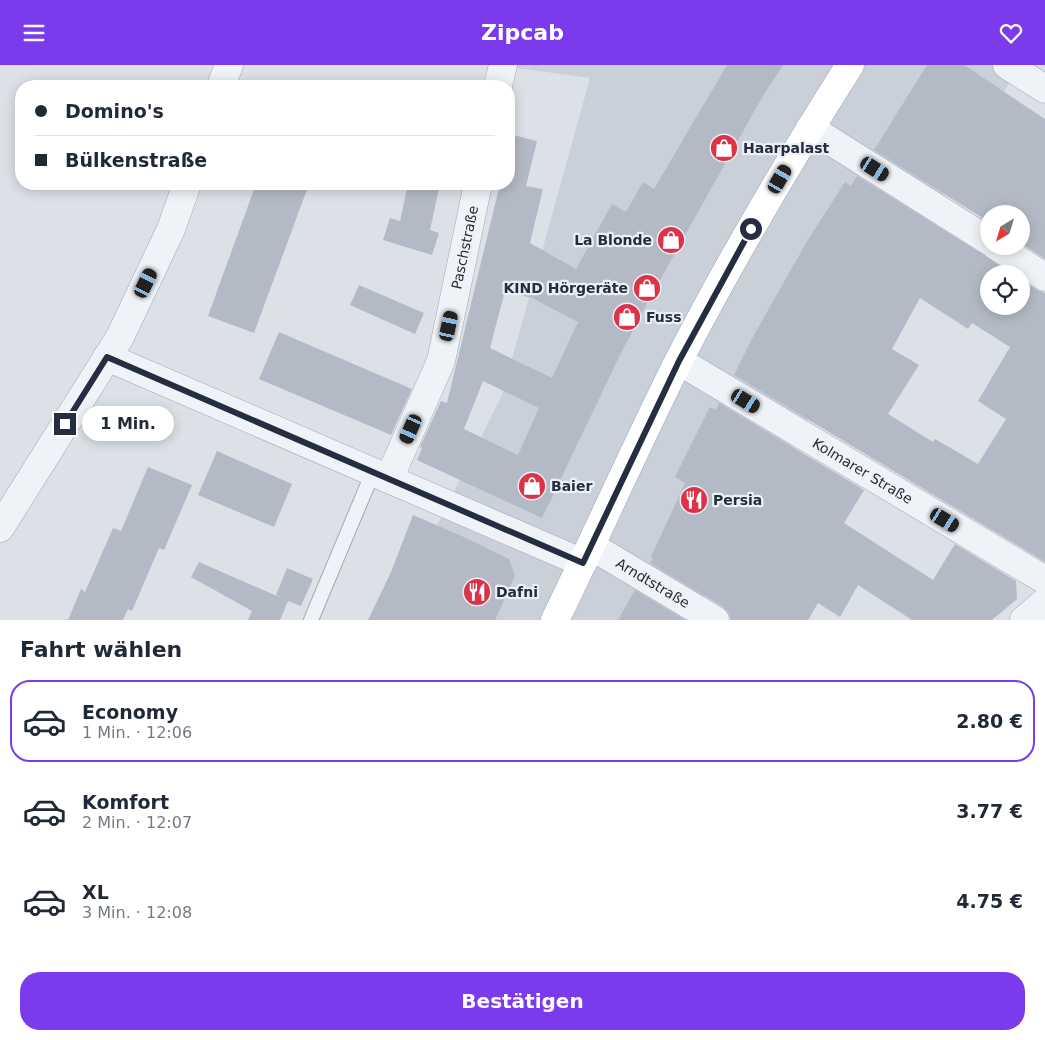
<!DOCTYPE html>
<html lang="de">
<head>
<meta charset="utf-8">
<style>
  :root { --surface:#fff; --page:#f2f2f3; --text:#1f2937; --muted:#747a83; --line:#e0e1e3; --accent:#7c3aed }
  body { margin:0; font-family:"DejaVu Sans",sans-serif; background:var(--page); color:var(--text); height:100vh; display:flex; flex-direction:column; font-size:19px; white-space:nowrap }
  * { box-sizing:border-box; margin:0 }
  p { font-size:16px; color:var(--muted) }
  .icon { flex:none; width:28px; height:28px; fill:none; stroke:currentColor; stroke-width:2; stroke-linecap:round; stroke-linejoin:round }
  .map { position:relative; height:555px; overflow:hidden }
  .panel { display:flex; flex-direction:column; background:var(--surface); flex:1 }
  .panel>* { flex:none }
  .top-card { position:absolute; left:15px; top:15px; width:500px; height:110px; border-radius:20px; box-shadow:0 2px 12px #0003; display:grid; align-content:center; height:110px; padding:0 20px; background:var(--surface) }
  .needle { width:32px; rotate:218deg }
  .fabs { position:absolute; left:980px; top:140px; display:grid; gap:10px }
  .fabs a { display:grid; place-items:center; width:50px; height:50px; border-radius:50%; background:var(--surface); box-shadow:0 2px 12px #0003; font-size:25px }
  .end { position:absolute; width:22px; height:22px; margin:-11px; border:6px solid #242e40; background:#fff; box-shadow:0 0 0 2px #fff }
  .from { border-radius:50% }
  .bubble { position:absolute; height:35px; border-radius:18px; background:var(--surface); box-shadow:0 2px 12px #0003; font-size:16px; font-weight:800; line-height:35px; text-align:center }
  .car { position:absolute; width:15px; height:30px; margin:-15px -8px; border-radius:6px; box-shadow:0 0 4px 1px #0007; background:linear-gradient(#222 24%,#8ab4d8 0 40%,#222 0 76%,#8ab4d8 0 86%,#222 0) }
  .top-card b { display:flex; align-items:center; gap:18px; height:48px; font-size:19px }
  .top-card b+b { border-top:1px solid var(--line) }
  .top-card i { width:12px; height:12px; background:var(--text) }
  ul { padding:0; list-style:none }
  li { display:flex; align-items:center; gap:15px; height:82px; margin:0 10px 8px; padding:0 10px; border:2px solid transparent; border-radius:20px }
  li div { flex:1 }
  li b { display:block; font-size:19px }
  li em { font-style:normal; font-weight:800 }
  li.selected { border-color:var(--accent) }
  li>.icon { width:45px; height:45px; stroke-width:1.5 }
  h2 { padding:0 20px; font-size:22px; line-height:60px }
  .action { display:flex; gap:10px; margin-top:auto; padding:10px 20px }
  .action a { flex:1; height:58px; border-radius:20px; background:var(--accent); color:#fff; font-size:20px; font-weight:800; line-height:58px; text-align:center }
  header { display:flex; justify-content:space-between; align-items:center; height:65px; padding:0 20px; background:var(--accent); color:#fff; font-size:22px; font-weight:800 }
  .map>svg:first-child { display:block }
  .built { fill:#cad0da }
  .building { fill:#b3bac5; fill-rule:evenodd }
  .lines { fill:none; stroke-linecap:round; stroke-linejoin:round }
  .service-casing { stroke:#a1a8b2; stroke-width:16 }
  .minor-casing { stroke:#a1a8b2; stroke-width:29 }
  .primary-casing { stroke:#9aa4b5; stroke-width:29 }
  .service { stroke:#eff2f6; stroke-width:14 }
  .minor { stroke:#eff2f6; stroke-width:28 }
  .primary { stroke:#fff; stroke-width:28 }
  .route { stroke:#242e40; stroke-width:6 }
  .labels { text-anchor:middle; stroke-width:4.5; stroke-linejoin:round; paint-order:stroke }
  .poi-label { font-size:14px; font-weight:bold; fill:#242e40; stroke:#ecf0f6; text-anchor:start }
  .street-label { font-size:14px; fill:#242e40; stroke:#ecf0f6 }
</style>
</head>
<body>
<header><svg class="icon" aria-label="menu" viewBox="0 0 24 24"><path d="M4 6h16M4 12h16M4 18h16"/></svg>Zipcab<svg class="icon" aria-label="heart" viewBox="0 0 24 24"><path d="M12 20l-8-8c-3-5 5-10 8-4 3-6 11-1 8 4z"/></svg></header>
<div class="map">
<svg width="1045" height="555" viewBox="0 0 1045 555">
  <rect width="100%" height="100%" fill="#dce1e8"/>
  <path class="built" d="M 495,0 L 1020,0 L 689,555 L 390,555 L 502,330 L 590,13 Z"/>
  <path class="building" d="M 727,0 L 783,0 L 760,36 L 645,242 L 620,290 L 542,453 L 417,395 L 422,383 L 420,382 L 441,336 L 447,338 L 500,119 L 509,119 L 509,69 L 537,76 L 526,121 L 543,124 L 530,178 L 576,204 L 612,139 L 626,147 L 643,117 L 654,124 ZM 505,226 L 532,233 L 578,257 L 552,313 L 490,283 ZM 483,316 L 539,343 L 518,390 L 464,364 Z
    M 927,0 L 964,0 L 1045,54 L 1045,194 L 1021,178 L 1021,149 L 989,149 L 989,157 L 874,85 Z
    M 857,111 L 984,190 L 1011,209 L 989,209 L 989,241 L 1021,241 L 1021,215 L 1037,225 L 1045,228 L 1045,497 L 734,310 L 755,268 L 809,173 L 845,117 L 851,121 ZM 920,233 L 968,264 L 972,258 L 1010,282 L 978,336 L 1006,354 L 978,399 L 935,374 L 933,377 L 888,349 L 919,300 L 892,284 Z
    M 256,119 L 309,119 L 254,268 L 208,251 Z
    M 408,119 L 440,119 L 430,165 L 439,168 L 432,190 L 383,175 L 390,153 L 400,156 Z
    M 359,220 L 424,248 L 415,269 L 350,240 Z
    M 279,267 L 412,324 L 391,370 L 259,314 Z
    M 719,338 L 864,425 L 844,458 L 933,515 L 955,479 L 1016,516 L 1017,534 L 992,555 L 912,555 L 858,520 L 840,552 L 818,538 L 808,555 L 731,555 L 728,547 L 723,542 L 650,498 L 653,493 L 651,492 L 685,418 L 675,412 L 710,342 L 716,345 Z
    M 217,386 L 292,419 L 274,462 L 198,430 Z
    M 148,402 L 192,420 L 164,485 L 159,483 L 132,546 L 128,544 L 123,555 L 68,555 L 81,524 L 85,527 L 113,463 L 121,466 Z
    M 413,450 L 466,473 L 509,494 L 515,511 L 495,555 L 368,555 L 391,507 Z
    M 199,497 L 286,535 L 276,530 L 287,503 L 313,514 L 301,541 L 288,536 L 280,555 L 248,555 L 252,546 L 191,512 Z
    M 635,525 L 685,555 L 618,555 Z"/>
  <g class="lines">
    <defs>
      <path id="service" d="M 311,555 L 373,407"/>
      <g id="minor">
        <path d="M 1007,0 L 1045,24"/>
        <path d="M 221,21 L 229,0"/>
        <path d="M 498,21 L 503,0"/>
        <path d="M 810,63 L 989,176"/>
        <path d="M 996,181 L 1045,212"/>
        <path d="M 107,292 L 583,498"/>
        <path id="s1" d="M 679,296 L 1045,515"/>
        <path id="s2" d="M 389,414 L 441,296 L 478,119"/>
        <path d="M 0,463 L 120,272 L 171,164 L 187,119"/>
        <path id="s3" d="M 591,481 L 715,555"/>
        <path d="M 1024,555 L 1045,537"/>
      </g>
      <path id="primary" d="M 555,555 C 597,469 636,381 679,295 C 731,194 789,96 850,0"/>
    </defs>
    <use href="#service" class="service-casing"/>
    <use href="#minor" class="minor-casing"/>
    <use href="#primary" class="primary-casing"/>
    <use href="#service" class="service"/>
    <use href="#minor" class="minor"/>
    <use href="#primary" class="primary"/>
  </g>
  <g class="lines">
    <path class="route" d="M 65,359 L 107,292 L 583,498 L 679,296 L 751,164"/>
  </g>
  <defs>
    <symbol id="shop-disc" viewBox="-11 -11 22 22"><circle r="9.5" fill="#dc3349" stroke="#ecf0f6"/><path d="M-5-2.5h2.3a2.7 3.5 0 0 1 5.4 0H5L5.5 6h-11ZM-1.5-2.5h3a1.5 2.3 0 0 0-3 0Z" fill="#fff"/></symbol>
    <symbol id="restaurant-disc" viewBox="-11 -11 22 22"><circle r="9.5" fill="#dc3349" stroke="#ecf0f6"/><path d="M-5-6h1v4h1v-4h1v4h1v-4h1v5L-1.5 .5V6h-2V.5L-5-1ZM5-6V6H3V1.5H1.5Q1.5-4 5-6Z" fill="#fff"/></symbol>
  </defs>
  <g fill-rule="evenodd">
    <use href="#shop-disc" x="708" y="67" width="32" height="32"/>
    <use href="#shop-disc" x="655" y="159" width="32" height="32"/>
    <use href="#shop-disc" x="631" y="207" width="32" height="32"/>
    <use href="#shop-disc" x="611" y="236" width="32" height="32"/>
    <use href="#shop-disc" x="516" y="405" width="32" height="32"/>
    <use href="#restaurant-disc" x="678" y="419" width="32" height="32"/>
    <use href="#restaurant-disc" x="461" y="511" width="32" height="32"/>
  </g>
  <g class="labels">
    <g class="poi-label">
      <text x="743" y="88">Haarpalast</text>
      <text x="652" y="180" text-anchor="end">La Blonde</text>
      <text x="628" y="228" text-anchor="end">KIND Hörgeräte</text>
      <text x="646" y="257">Fuss</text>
      <text x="551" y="426">Baier</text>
      <text x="713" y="440">Persia</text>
      <text x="496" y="532">Dafni</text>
    </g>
    <g class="street-label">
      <text dy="5" stroke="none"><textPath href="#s2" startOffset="245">Paschstraße</textPath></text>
      <text dy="5" stroke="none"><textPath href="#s1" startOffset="214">Kolmarer Straße</textPath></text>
      <text dy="5" stroke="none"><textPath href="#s3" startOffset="72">Arndtstraße</textPath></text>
    </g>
  </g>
</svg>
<div class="fabs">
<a><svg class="needle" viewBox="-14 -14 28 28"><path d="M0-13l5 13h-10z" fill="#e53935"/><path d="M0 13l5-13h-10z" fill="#747a83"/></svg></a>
<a><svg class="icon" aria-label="locate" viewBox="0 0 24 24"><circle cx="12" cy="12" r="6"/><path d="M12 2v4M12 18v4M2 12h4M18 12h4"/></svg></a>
</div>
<i class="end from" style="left:751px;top:164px"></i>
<i class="end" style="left:65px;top:359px"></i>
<div class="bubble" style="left:82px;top:341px;width:92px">1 Min.</div>
<i class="car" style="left:875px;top:104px;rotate:123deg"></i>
<i class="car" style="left:780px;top:114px;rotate:30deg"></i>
<i class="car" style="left:146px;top:218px;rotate:26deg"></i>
<i class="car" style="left:449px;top:261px;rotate:12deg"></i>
<i class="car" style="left:746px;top:336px;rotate:121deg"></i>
<i class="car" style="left:411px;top:364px;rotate:204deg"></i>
<i class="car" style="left:945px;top:455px;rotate:121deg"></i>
<div class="top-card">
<b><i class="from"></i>Domino's</b>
<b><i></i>Bülkenstraße</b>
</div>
</div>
<section class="panel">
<h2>Fahrt wählen</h2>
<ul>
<li class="selected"><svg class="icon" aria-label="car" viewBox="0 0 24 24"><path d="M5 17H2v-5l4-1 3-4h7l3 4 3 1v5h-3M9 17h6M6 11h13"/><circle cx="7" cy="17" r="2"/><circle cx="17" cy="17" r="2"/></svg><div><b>Economy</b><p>1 Min. · 12:06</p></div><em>2.80 €</em></li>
<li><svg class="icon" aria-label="car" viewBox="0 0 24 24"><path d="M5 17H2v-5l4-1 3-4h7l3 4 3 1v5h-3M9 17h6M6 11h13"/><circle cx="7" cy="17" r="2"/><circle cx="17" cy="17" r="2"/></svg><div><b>Komfort</b><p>2 Min. · 12:07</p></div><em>3.77 €</em></li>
<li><svg class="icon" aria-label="car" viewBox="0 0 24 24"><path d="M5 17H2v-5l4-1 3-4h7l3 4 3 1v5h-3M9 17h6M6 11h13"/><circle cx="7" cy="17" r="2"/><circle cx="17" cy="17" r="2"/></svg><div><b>XL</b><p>3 Min. · 12:08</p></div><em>4.75 €</em></li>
</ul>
<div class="action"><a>Bestätigen</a></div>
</section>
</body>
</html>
